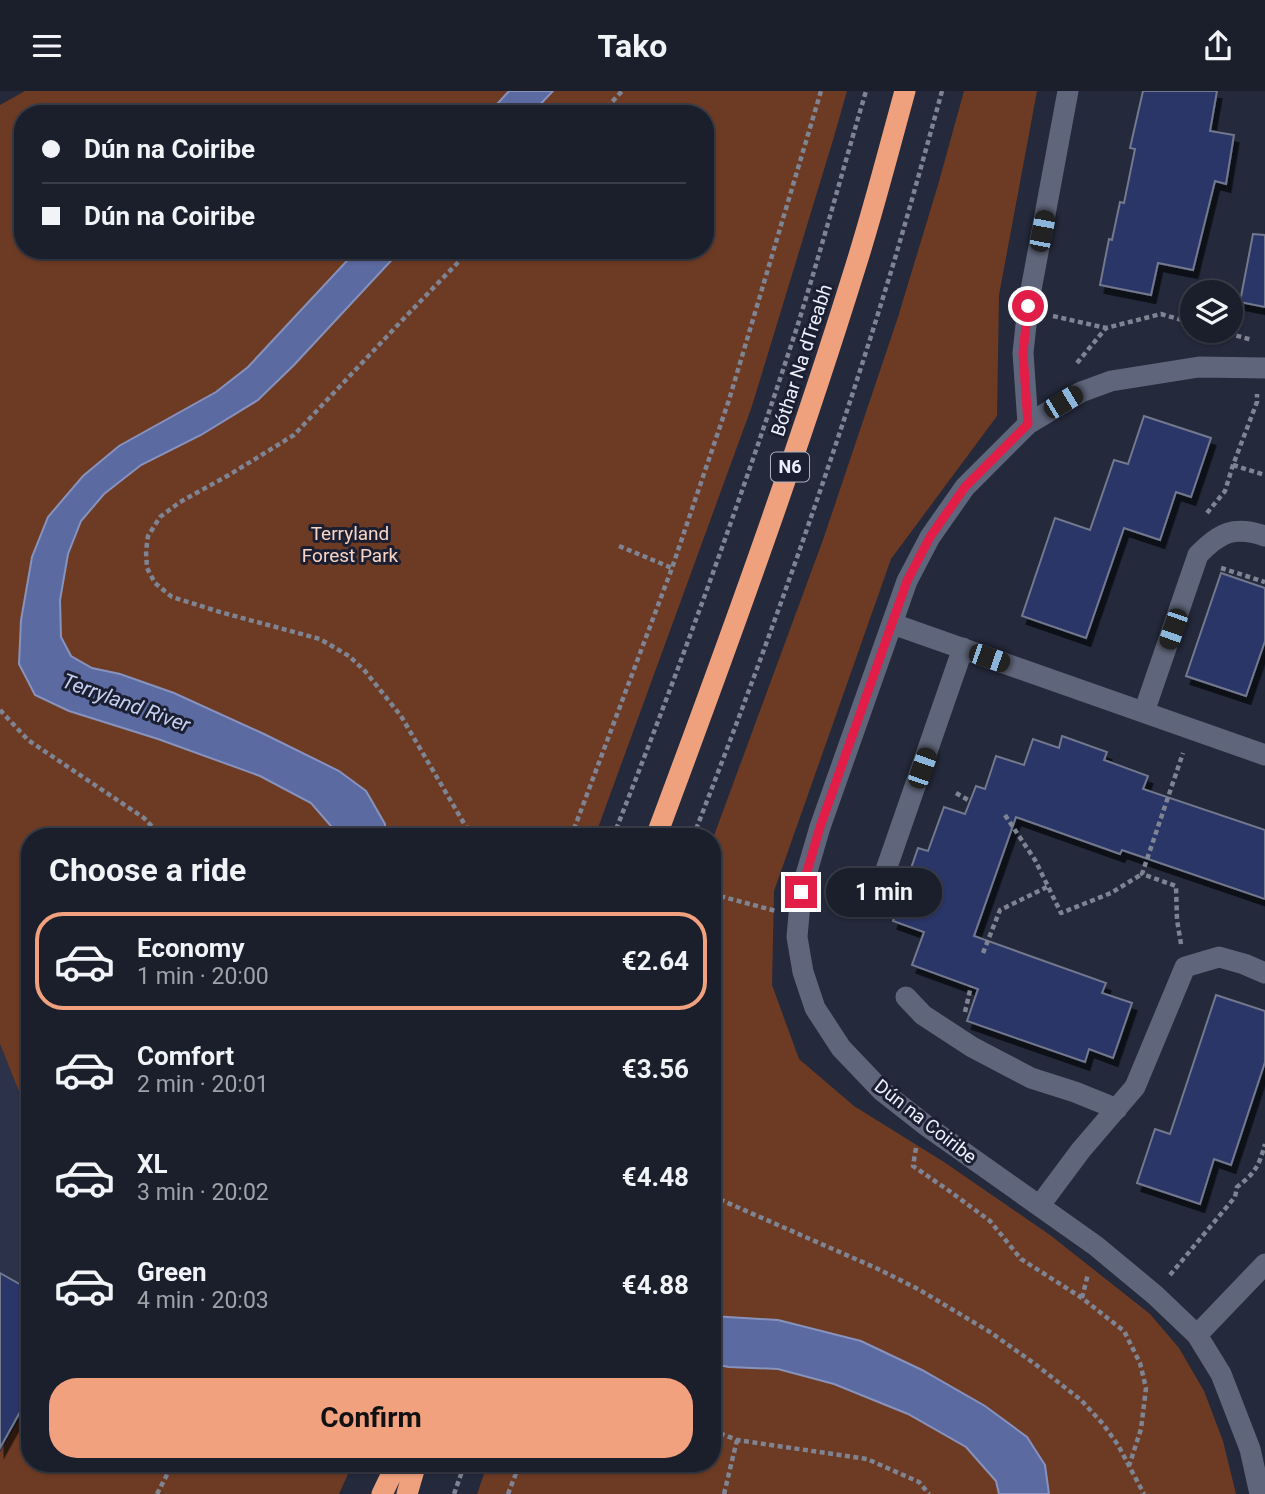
<!DOCTYPE html>
<html lang="en">
<head>
<meta charset="utf-8">
<style>
  :root { --surface:#1b1f2c; --page:#282c38; --text:#f1f3f6; --muted:#a0a2a9; --line:#393d48; --accent:#f2a17e }
  body { margin:0; font-family:Roboto,sans-serif; background:var(--page); color:var(--text); height:100vh; display:flex; flex-direction:column; font-size:26px; white-space:nowrap }
  * { box-sizing:border-box; margin:0 }
  p { font-size:23px; color:var(--muted) }
  .icon { flex:none; width:38px; height:38px; fill:none; stroke:currentColor; stroke-width:2; stroke-linecap:round; stroke-linejoin:round }
  .map { position:relative; flex:1; overflow:hidden }
  .drawer { position:absolute; left:21px; top:737px; width:700px; height:644px; display:flex; flex-direction:column; background:var(--surface); border-radius:28px; box-shadow:0 2px 5px #0004,0 0 0 2px var(--line) }
  .drawer>* { flex:none }
  .hud { position:absolute; left:14px; top:14px; width:700px; height:154px; border-radius:28px; box-shadow:0 2px 5px #0004,0 0 0 2px var(--line); display:grid; align-content:center; height:154px; padding:0 28px; background:var(--surface) }
  .fabs { position:absolute; left:1180px; top:189px; display:grid; gap:14px }
  .fabs a { display:grid; place-items:center; width:63px; height:63px; border-radius:50%; background:var(--surface); box-shadow:0 2px 5px #0004,0 0 0 2px var(--line); font-size:35px }
  .end { position:absolute; width:32px; height:32px; margin:-16px; border:9px solid #e11d48; background:#fff; box-shadow:0 0 0 4px #fff }
  .from { border-radius:50% }
  .bubble { position:absolute; height:49px; border-radius:24px; background:var(--surface); box-shadow:0 2px 5px #0004,0 0 0 2px var(--line); font-size:23px; font-weight:700; line-height:49px; text-align:center }
  .car { position:absolute; width:21px; height:42px; margin:-21px -10px; border-radius:9px; box-shadow:0 0 5px 2px #0007; background:linear-gradient(#222 24%,#8ab4d8 0 40%,#222 0 76%,#8ab4d8 0 86%,#222 0) }
  .hud b { display:flex; align-items:center; gap:24px; height:66px; font-size:26px }
  .hud b+b { border-top:2px solid var(--line) }
  .hud i { width:18px; height:18px; background:var(--text) }
  ul { padding:0; list-style:none }
  li { display:flex; align-items:center; gap:21px; height:98px; margin:0 14px 10px; padding:0 14px; border:4px solid transparent; border-radius:28px }
  li div { flex:1 }
  li b { display:block; font-size:26px }
  li em { font-style:normal; font-weight:700 }
  li.selected { border-color:var(--accent) }
  li>.icon { width:63px; height:63px; stroke-width:1.5 }
  h2 { padding:0 28px; font-size:32px; line-height:84px }
  .button { display:flex; gap:14px; margin-top:auto; padding:14px 28px }
  .button a { flex:1; height:80px; border-radius:28px; background:var(--accent); color:#111; font-size:28px; font-weight:700; line-height:80px; text-align:center }
  header { display:flex; justify-content:space-between; align-items:center; height:91px; padding:0 28px; background:var(--surface); font-size:32px; font-weight:700 }
  .map>svg:first-child { display:block }
  .built { fill:#2c324a }
  .green { fill:#6d3b24; fill-rule:evenodd }
  .water { fill:#5c6aa2; stroke:#8792bd; stroke-width:2 }
  .building { fill:#2b3568; stroke:#72788d; stroke-width:2; filter:url(#shadow) }
  .lines { fill:none; stroke-linecap:round; stroke-linejoin:round }
  .path { stroke:#7f8493; stroke-width:4.5; stroke-dasharray:5 3.5; stroke-linecap:butt }
  .street { stroke:#5f657a; stroke-width:21 }
  .highway { stroke:#efa07d; stroke-width:21 }
  .route { stroke:#e11d48; stroke-width:9 }
  .labels { text-anchor:middle; stroke-width:6; stroke-linejoin:round; paint-order:stroke }
  .shield { fill:#1b1f31; stroke:#adb1bf; stroke-width:2 }
  .shield-label { font-size:18px; font-weight:bold; fill:#ecf0fc }
  .street-label { font-size:19px; fill:#ecf0fc; stroke:#1b1f31 }
  .park-label { font-size:19px; fill:#f9d4c4; stroke:#1b1f31 }
  .water-label { font-size:21px; font-style:italic; fill:#c4cef0; stroke:#1b1f31 }
</style>
</head>
<body>
<header><svg class="icon" aria-label="menu" viewBox="0 0 24 24"><path d="M4 6h16M4 12h16M4 18h16"/></svg>Tako<svg class="icon" aria-label="share" viewBox="0 0 24 24"><path d="M12 15V3M7 8l5-5 5 5M5 13v7h14v-7"/></svg></header>
<div class="map">
<svg width="1265" height="1403" viewBox="0 0 1265 1403">
  <defs>
    <filter id="shadow"><feDropShadow dx="4.5" dy="8" stdDeviation="0" flood-color="#0009"/></filter>
  </defs>
  <rect width="100%" height="100%" fill="#24293b"/>
  <path class="built" d="M 0,953 L 30,1028 L 30,1310 L 0,1361 Z"/>
  <path class="green" d="M 25,0 L 847,0 L 833,49 L 752,315 L 595,745 L 30,746 L 30,1028 L 0,953 L 0,14 ZM 23,23 L 705,23 L 705,159 L 23,159 Z
    M 964,0 L 1037,0 L 999,204 L 997,325 L 891,468 L 774,800 L 772,894 L 799,968 L 854,1015 L 944,1071 L 1050,1144 L 1150,1223 L 1179,1257 L 1204,1300 L 1223,1350 L 1236,1403 L 477,1403 L 488,1372 L 712,1372 L 712,750 L 824,446 L 898,226 L 938,94 Z
    M 30,1310 L 30,1372 L 353,1372 L 339,1403 L 0,1403 L 0,1361 Z"/>
  <path class="water" d="M 509,0 L 553,0 L 531,23 L 488,23 Z
    M 357,159 L 401,159 L 294,274 L 258,309 L 201,344 L 141,374 L 104,403 L 81,430 L 68,463 L 60,509 L 61,546 L 71,565 L 92,577 L 120,583 L 174,602 L 264,643 L 339,680 L 366,700 L 385,733 L 384,746 L 334,745 L 331,735 L 311,712 L 260,685 L 158,648 L 69,620 L 35,604 L 19,573 L 21,529 L 32,466 L 48,426 L 83,385 L 119,355 L 216,301 L 248,276 Z
    M 712,1225 L 778,1229 L 861,1250 L 922,1279 L 985,1315 L 1027,1346 L 1045,1374 L 1049,1403 L 999,1403 L 996,1390 L 966,1356 L 908,1323 L 834,1293 L 778,1278 L 729,1276 L 712,1273 Z"/>
  <path class="building" d="M 1143,0 L 1217,0 L 1210,40 L 1234,44 L 1226,93 L 1215,90 L 1193,179 L 1158,172 L 1151,204 L 1100,194 L 1109,148 L 1112,149 L 1120,111 L 1124,112 L 1135,58 L 1130,57 Z
    M 1253,143 L 1265,144 L 1265,216 L 1240,211 Z
    M 1144,325 L 1211,347 L 1191,406 L 1176,401 L 1160,449 L 1124,437 L 1086,547 L 1022,525 L 1055,427 L 1090,439 L 1114,369 L 1128,373 Z
    M 1221,482 L 1265,497 L 1265,550 L 1246,605 L 1186,585 Z
    M 1062,645 L 1107,661 L 1104,669 L 1148,685 L 1143,698 L 1265,739 L 1265,808 L 1122,759 L 1120,763 L 1016,726 L 974,845 L 1106,892 L 1102,902 L 1132,912 L 1113,967 L 1089,958 L 1085,971 L 967,930 L 978,898 L 912,874 L 924,841 L 893,830 L 918,757 L 928,760 L 944,716 L 965,723 L 976,695 L 985,698 L 996,665 L 1024,674 L 1033,648 L 1059,657 Z
    M 1216,904 L 1265,920 L 1265,971 L 1231,1074 L 1214,1068 L 1200,1113 L 1137,1092 L 1155,1038 L 1170,1043 Z
    M 0,1182 L 30,1199 L 30,1303 L 0,1357 Z"/>
  <g class="lines">
    <path class="path" d="M 601,23 L 622,0
      M 470,159 L 410,221 L 294,344 L 229,384 L 180,411 L 160,426 L 148,445 L 146,460 L 147,477 L 155,492 L 172,506 L 220,521 L 320,548 L 349,565 L 365,580 L 401,625 L 472,746
      M 1053,225 L 1106,237
      M 1220,240 L 1252,249
      M 1077,272 L 1106,237 L 1161,223 L 1192,232
      M 1233,374 L 1265,384
      M 1207,422 L 1225,400 L 1233,374 L 1257,311 L 1257,303
      M 619,455 L 672,477
      M 1221,477 L 1265,491
      M 0,619 L 28,649 L 144,727 L 162,746
      M 956,702 L 970,710
      M 1005,724 L 1035,769 L 1061,822 L 1111,802 L 1142,783
      M 571,746 L 672,477 L 729,309 L 821,0
      M 613,746 C 680,577 742,406 798,233 C 822,156 843,78 866,0
      M 693,746 C 768,554 837,360 896,164 C 912,109 927,55 942,0
      M 712,803 L 776,820
      M 1181,853 L 1177,829 L 1176,795 L 1142,783 L 1183,662
      M 983,862 L 1000,819 L 1049,795
      M 965,921 L 971,895
      M 916,1057 L 913,1075 L 948,1099 L 990,1130 L 1021,1168 L 1082,1207 L 1124,1240 L 1140,1272 L 1146,1297 L 1141,1338 L 1129,1375
      M 712,1105 L 876,1177 L 918,1198 L 990,1241 L 1035,1273 L 1081,1309 L 1103,1333 L 1118,1354 L 1144,1403
      M 1170,1184 L 1235,1106 L 1237,1096 C 1255,1082 1259,1075 1265,1053
      M 1082,1207 L 1088,1183
      M 712,1339 L 737,1349 L 867,1368 L 919,1391 L 929,1403
      M 157,1403 L 173,1372
      M 454,1403 L 465,1372
      M 508,1403 L 520,1372
      M 724,1403 L 737,1349"/>
    <path class="street" d="M 1028,333 L 1023,262 L 1028,215 L 1068,0
      M 893,533 L 1265,664
      M 1144,621 L 1198,464 C 1219,442 1234,434 1265,445
      M 880,796 L 963,557
      M 906,906 L 923,924 L 972,956 L 1031,987 L 1075,1001 L 1117,1018
      M 1040,1114 L 1081,1059 L 1135,996 L 1185,876 L 1219,866 L 1244,873 L 1265,882
      M 1197,1244 L 1265,1173
      M 1260,1403 L 1250,1358 L 1221,1283 L 1197,1244 L 1155,1204 L 1096,1155 L 928,1036 L 882,1000 L 841,957 L 815,917 L 803,881 L 797,846 L 801,801 L 820,736 L 907,490 L 930,446 L 965,396 L 1028,333 L 1081,301 L 1111,290 L 1199,276 L 1265,277"/>
    <path class="highway" d="M 656,746 C 727,556 796,367 856,174 C 874,117 889,58 905,0
      M 382,1403 L 397,1372
      M 407,1403 L 416,1372"/>
  </g>
  <g class="lines">
    <path class="route" d="M 801,801 L 820,736 L 907,490 L 930,446 L 965,396 L 1028,333 L 1023,262 L 1028,215"/>
  </g>
  <g class="labels">
    <rect class="shield" x="771" y="361.5" width="38" height="29" rx="5"/>
    <g class="shield-label">
      <text x="790" y="382">N6</text>
    </g>
    <g class="street-label">
      <text transform="translate(801 269) rotate(-72)" y="7">Bóthar Na dTreabh</text>
      <text transform="translate(926 1030) rotate(38)" y="7">Dún na Coiribe</text>
    </g>
    <g class="park-label">
      <text x="350" y="449">Terryland<tspan x="350" dy="22">Forest Park</tspan></text>
    </g>
    <g class="water-label">
      <text transform="translate(126 612) rotate(20)" y="7">Terryland River</text>
    </g>
  </g>
</svg>
<div class="fabs">
<a><svg class="icon" aria-label="layers" viewBox="0 0 24 24"><path d="M12 4l9 5-9 5-9-5zM3 14l9 5 9-5"/></svg></a>
</div>
<i class="end from" style="left:1028px;top:215px"></i>
<i class="end" style="left:801px;top:801px"></i>
<div class="bubble" style="left:826px;top:777px;width:116px">1 min</div>
<i class="car" style="left:1042px;top:140px;rotate:11deg"></i>
<i class="car" style="left:1063px;top:311px;rotate:59deg"></i>
<i class="car" style="left:1173px;top:538px;rotate:199deg"></i>
<i class="car" style="left:989px;top:567px;rotate:109deg"></i>
<i class="car" style="left:922px;top:677px;rotate:19deg"></i>
<div class="hud">
<b><i class="from"></i>Dún na Coiribe</b>
<b><i></i>Dún na Coiribe</b>
</div>
<section class="drawer">
<h2>Choose a ride</h2>
<ul>
<li class="selected"><svg class="icon" aria-label="car" viewBox="0 0 24 24"><path d="M5 17H2v-5l4-1 3-4h7l3 4 3 1v5h-3M9 17h6M6 11h13"/><circle cx="7" cy="17" r="2"/><circle cx="17" cy="17" r="2"/></svg><div><b>Economy</b><p>1 min · 20:00</p></div><em>€2.64</em></li>
<li><svg class="icon" aria-label="car" viewBox="0 0 24 24"><path d="M5 17H2v-5l4-1 3-4h7l3 4 3 1v5h-3M9 17h6M6 11h13"/><circle cx="7" cy="17" r="2"/><circle cx="17" cy="17" r="2"/></svg><div><b>Comfort</b><p>2 min · 20:01</p></div><em>€3.56</em></li>
<li><svg class="icon" aria-label="car" viewBox="0 0 24 24"><path d="M5 17H2v-5l4-1 3-4h7l3 4 3 1v5h-3M9 17h6M6 11h13"/><circle cx="7" cy="17" r="2"/><circle cx="17" cy="17" r="2"/></svg><div><b>XL</b><p>3 min · 20:02</p></div><em>€4.48</em></li>
<li><svg class="icon" aria-label="car" viewBox="0 0 24 24"><path d="M5 17H2v-5l4-1 3-4h7l3 4 3 1v5h-3M9 17h6M6 11h13"/><circle cx="7" cy="17" r="2"/><circle cx="17" cy="17" r="2"/></svg><div><b>Green</b><p>4 min · 20:03</p></div><em>€4.88</em></li>
</ul>
<div class="button"><a>Confirm</a></div>
</section>
</div>
</body>
</html>
